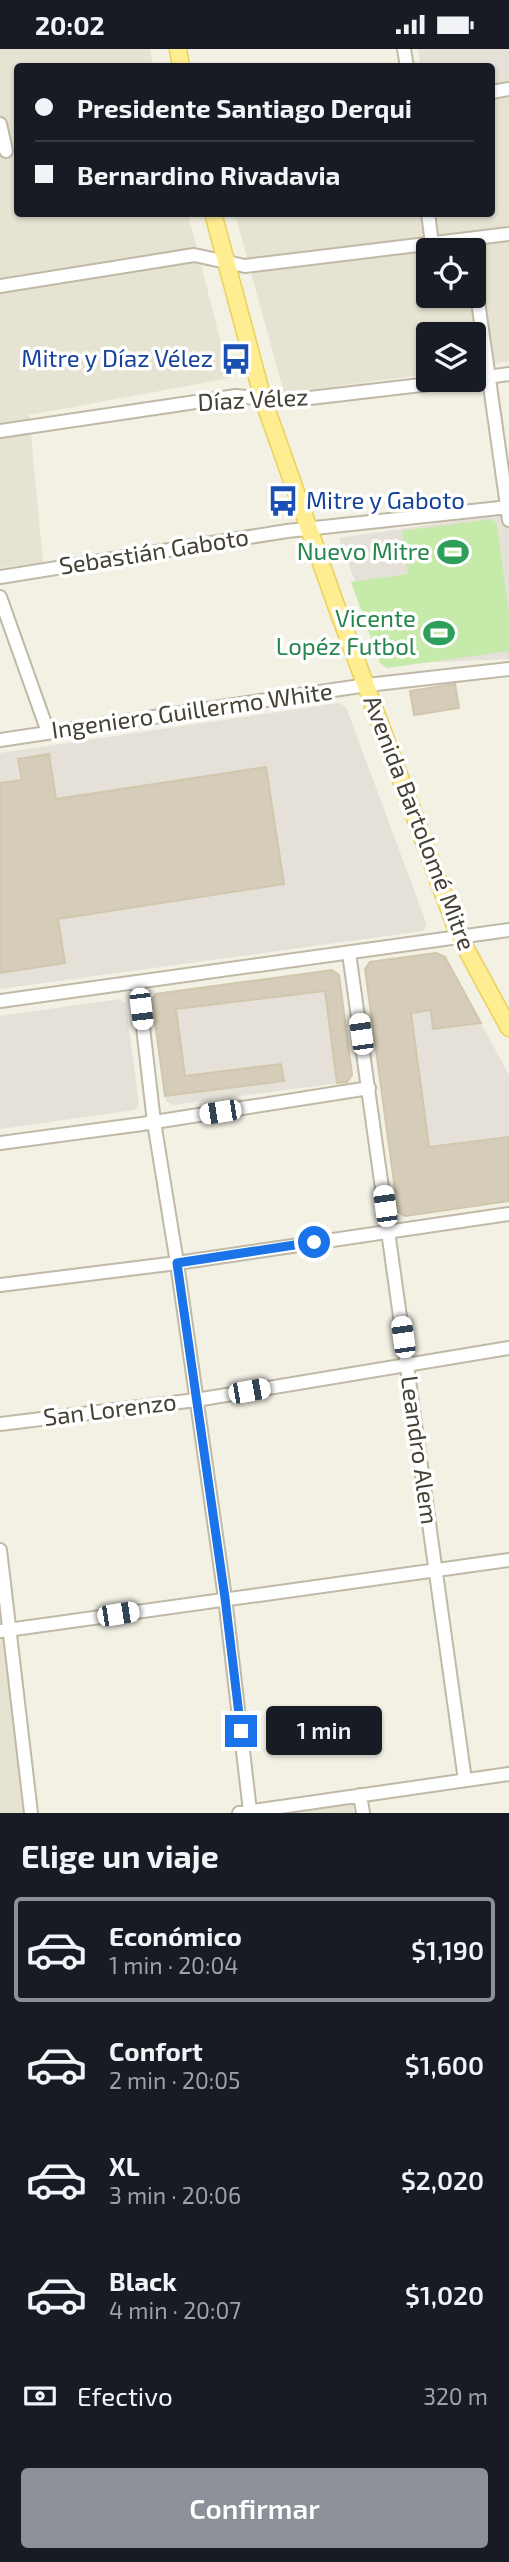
<!DOCTYPE html>
<html lang="es">
<head>
<meta charset="utf-8">
<style>
  :root { --surface:#171b24; --page:#242831; --text:#f1f3f6; --muted:#9ea1a6; --line:#363941; --accent:#8c9099 }
  body { margin:0; font-family:"Exo 2",sans-serif; background:var(--page); color:var(--text); height:100vh; display:flex; flex-direction:column; font-size:26px; white-space:nowrap }
  * { box-sizing:border-box; margin:0 }
  p { font-size:23px; color:var(--muted) }
  .icon { flex:none; width:38px; height:38px; fill:none; stroke:currentColor; stroke-width:2; stroke-linecap:round; stroke-linejoin:round }
  .map { position:relative; height:1764px; overflow:hidden }
  .side { display:flex; flex-direction:column; background:var(--surface); flex:1 }
  .side>* { flex:none }
  .guide { position:absolute; left:14px; top:14px; width:481px; height:154px; border-radius:7px; box-shadow:0 2px 5px #0004; display:grid; align-content:center; height:154px; padding:0 21px; background:var(--surface) }
  .fabs { position:absolute; left:416px; top:189px; display:grid; gap:14px }
  .fabs a { display:grid; place-items:center; width:70px; height:70px; border-radius:7px; background:var(--surface); box-shadow:0 2px 5px #0004; font-size:35px }
  .end { position:absolute; width:32px; height:32px; margin:-16px; border:9px solid #1a73e8; background:#fff; box-shadow:0 0 0 4px #fff }
  .from { border-radius:50% }
  .bubble { position:absolute; height:49px; border-radius:7px; background:var(--surface); box-shadow:0 2px 5px #0004; font-size:23px; font-weight:600; line-height:49px; text-align:center }
  .car { position:absolute; width:21px; height:42px; margin:-21px -10px; border-radius:9px; box-shadow:0 0 5px 2px #0007; background:linear-gradient(#fff 24%,#345 0 40%,#fff 0 76%,#345 0 86%,#fff 0) }
  .guide b { display:flex; align-items:center; gap:24px; height:66px; font-size:26px }
  .guide b+b { border-top:2px solid var(--line) }
  .guide i { width:18px; height:18px; background:var(--text) }
  ul { padding:0; list-style:none }
  li { display:flex; align-items:center; gap:21px; height:105px; margin:0 14px 10px; padding:0 7px; border:4px solid transparent; border-radius:7px }
  li div { flex:1 }
  li b { display:block; font-size:26px }
  li em { font-style:normal; font-weight:600 }
  li.active { border-color:var(--accent) }
  li>.icon { width:63px; height:63px; stroke-width:1.5 }
  h2 { padding:0 21px; font-size:32px; line-height:84px }
  .pay { display:flex; align-items:center; gap:18px; height:77px; padding:0 21px; font-size:26px }
  .pay p { margin-inline-start:auto }
  .button { display:flex; gap:14px; margin-top:auto; padding:14px 21px }
  .button a { flex:1; height:80px; border-radius:7px; background:var(--accent); color:#fff; font-size:28px; font-weight:600; line-height:80px; text-align:center }
  .status { display:flex; justify-content:space-between; align-items:center; height:49px; padding:0 35px; background:var(--surface); direction:ltr }
  .status svg { height:19px; fill:currentColor }
  .map>svg:first-child { display:block }
  .residential { fill:#e7e3d2; fill-rule:evenodd }
  .industrial { fill:#e5e1d9 }
  .green { fill:#c5eaaa }
  .building { fill:#d5cdb9; stroke:#d0c7ac; stroke-width:2 }
  .lines { fill:none; stroke-linecap:round; stroke-linejoin:round }
  .minor-casing { stroke:#bfb9a6; stroke-width:16 }
  .major-casing { stroke:#ead15b; stroke-width:19 }
  .minor { stroke:#fff; stroke-width:12 }
  .major { stroke:#ffed91; stroke-width:16 }
  .route { stroke:#1a73e8; stroke-width:9 }
  .labels { text-anchor:middle; stroke-width:7; stroke-linejoin:round; paint-order:stroke }
  .transit-label { font-size:24px; fill:#164399; stroke:#fff; text-anchor:end }
  .street-label { font-size:24px; fill:#454133; stroke:#fff }
  .leisure-label { font-size:24px; fill:#27864d; stroke:#fff; text-anchor:end }
</style>
</head>
<body>
<div class="status"><b>20:02</b><svg viewBox="0 0 49 12"><path d="M0 12V9h3v3zM5 12V6h3v6zM10 12V3h3v9zM15 12V0h3v12zM26 1h20v11H26zM47 4h2v5h-2z"/></svg></div>
<div class="map">
<svg width="509" height="1764" viewBox="0 0 509 1764">
  <rect width="100%" height="100%" fill="#f3f0e4"/>
  <path class="residential" d="M 0,0 L 150,0 L 153,17 L 18,18 L 18,164 L 188,165 L 230,329 L 29,366 L 43,513 L 0,519 Z
    M 509,0 L 509,312 L 474,318 L 474,285 L 429,285 L 429,325 L 284,344 L 235,165 L 492,164 L 492,18 ZM 429,201 L 474,201 L 474,247 L 429,247 Z
    M 0,1556 L 28,1764 L 0,1764 Z
    M 353,1753 L 354,1764 L 284,1764 Z"/>
  <path class="industrial" d="M 418,0 L 509,0 L 509,28 L 492,31 L 492,18 L 420,17 Z
    M 509,464 L 509,610 L 385,615 L 339,489 Z
    M 339,654 L 346,658 L 427,876 L 423,882 L 0,940 L 0,704 Z
    M 436,904 L 445,908 L 509,1026 L 509,1153 L 405,1167 L 398,1163 L 365,920 L 370,913 Z
    M 332,921 L 339,926 L 352,1026 L 347,1033 L 172,1056 L 166,1052 L 152,951 L 156,945 Z
    M 120,950 L 126,955 L 139,1056 L 135,1061 L 0,1080 L 0,967 Z"/>
  <path class="green" d="M 491,470 L 497,475 L 509,566 L 509,602 L 387,619 L 380,614 L 351,533 L 408,525 L 402,482 Z"/>
  <path class="building" d="M 455,635 L 459,659 L 414,666 L 410,642 Z
    M 49,705 L 56,750 L 266,718 L 284,835 L 58,870 L 65,914 L 0,924 L 0,734 L 22,731 L 18,710 Z
    M 436,904 L 445,908 L 481,974 L 433,980 L 431,961 L 411,964 L 429,1098 L 509,1088 L 509,1152 L 405,1167 L 398,1163 L 365,920 L 370,913 Z
    M 332,921 L 339,926 L 352,1026 L 347,1033 L 337,1034 L 325,942 L 176,960 L 185,1027 L 281,1015 L 284,1032 L 165,1047 L 152,951 L 156,945 Z"/>
  <g class="lines">
    <defs>
      <path id="minor" d="M 404,0 L 407,18
        M 492,43 L 509,40
        M 0,75 L 6,102
        M 428,164 L 432,195
        M 474,224 L 509,471
        M 0,237 L 194,206 L 245,217 L 509,185
        M 474,330 L 509,325
        M 0,382 L 236,347 L 284,352 L 464,331
        M 0,528 L 287,482 L 509,458
        M 0,548 L 48,683
        M 0,691 L 367,636 L 509,620
        M 349,904 L 465,1731
        M 138,935 L 154,1073 L 177,1214 L 225,1549 L 250,1762
        M 0,952 L 509,881
        M 0,1094 L 142,1075 L 369,1039
        M 0,1236 L 177,1214 L 509,1165
        M 0,1375 L 196,1351 L 509,1299
        M 0,1501 L 31,1764
        M 0,1582 L 509,1511
        M 360,1746 L 363,1764
        M 239,1764 L 509,1725"/>
      <path id="major" d="M 178,0 L 181,18
        M 213,164 L 263,350 L 337,559 L 459,887 L 509,979"/>
    </defs>
    <use href="#minor" class="minor-casing"/>
    <use href="#major" class="major-casing"/>
    <use href="#minor" class="minor"/>
    <use href="#major" class="major"/>
  </g>
  <g class="lines">
    <path class="route" d="M 241,1682 L 225,1549 L 177,1214 L 314,1193"/>
  </g>
  <defs>
    <symbol id="bus-bare" viewBox="-9 -9 18 18"><path d="M-5-6H5V4H4V6H2V4H-2V6H-4V4H-5ZM-3.5-4V0h7V-4ZM-3.5 1.2v1.5H-2V1.2ZM2 1.2v1.5H3.5V1.2Z" fill="#1a4fb4" stroke="#fff" stroke-width="2.5" paint-order="stroke"/></symbol>
    <symbol id="stadium-bare" viewBox="-9 -9 18 18"><path d="M0-5a6.5 5 0 1 0 0 10a6.5 5 0 1 0 0-10ZM-3.5-1.8h7v3.6h-7Z" fill="#2e9e5b" stroke="#fff" stroke-width="2.5" paint-order="stroke"/></symbol>
  </defs>
  <g fill-rule="evenodd">
    <use href="#bus-bare" x="214" y="288" width="44" height="44"/>
    <use href="#bus-bare" x="261" y="430" width="44" height="44"/>
    <use href="#stadium-bare" x="431" y="481" width="44" height="44"/>
    <use href="#stadium-bare" x="417" y="562" width="44" height="44"/>
  </g>
  <g class="labels">
    <g class="transit-label">
      <text x="213" y="318">Mitre y Díaz Vélez</text>
      <text x="306" y="460" text-anchor="start">Mitre y Gaboto</text>
    </g>
    <g class="street-label">
      <text transform="translate(253 351) rotate(-3)" y="8">Díaz Vélez</text>
      <text transform="translate(154 503) rotate(-9)" y="8">Sebastián Gaboto</text>
      <text transform="translate(192 662) rotate(-8)" y="8">Ingeniero Guillermo White</text>
      <text transform="translate(419 774) rotate(69)" y="8">Avenida Bartolomé Mitre</text>
      <text transform="translate(110 1361) rotate(-7)" y="8">San Lorenzo</text>
      <text transform="translate(419 1401) rotate(82)" y="8">Leandro Alem</text>
    </g>
    <g class="leisure-label">
      <text x="430" y="511">Nuevo Mitre</text>
      <text x="416" y="578">Vicente<tspan x="416" dy="28">Lopéz Futbol</tspan></text>
    </g>
  </g>
</svg>
<div class="fabs">
<a><svg class="icon" aria-label="locate" viewBox="0 0 24 24"><circle cx="12" cy="12" r="6"/><path d="M12 2v4M12 18v4M2 12h4M18 12h4"/></svg></a>
<a><svg class="icon" aria-label="layers" viewBox="0 0 24 24"><path d="M12 4l9 5-9 5-9-5zM3 14l9 5 9-5"/></svg></a>
</div>
<i class="end from" style="left:314px;top:1193px"></i>
<i class="end" style="left:241px;top:1682px"></i>
<div class="bubble" style="left:266px;top:1657px;width:116px">1 min</div>
<i class="car" style="left:141px;top:960px;rotate:173deg"></i>
<i class="car" style="left:361px;top:985px;rotate:352deg"></i>
<i class="car" style="left:220px;top:1063px;rotate:261deg"></i>
<i class="car" style="left:385px;top:1157px;rotate:352deg"></i>
<i class="car" style="left:403px;top:1288px;rotate:352deg"></i>
<i class="car" style="left:249px;top:1342px;rotate:80deg"></i>
<i class="car" style="left:118px;top:1565px;rotate:81deg"></i>
<div class="guide">
<b><i class="from"></i>Presidente Santiago Derqui</b>
<b><i></i>Bernardino Rivadavia</b>
</div>
</div>
<section class="side">
<h2>Elige un viaje</h2>
<ul>
<li class="active"><svg class="icon" aria-label="car" viewBox="0 0 24 24"><path d="M5 17H2v-5l4-1 3-4h7l3 4 3 1v5h-3M9 17h6M6 11h13"/><circle cx="7" cy="17" r="2"/><circle cx="17" cy="17" r="2"/></svg><div><b>Económico</b><p>1 min · 20:04</p></div><em>$1,190</em></li>
<li><svg class="icon" aria-label="car" viewBox="0 0 24 24"><path d="M5 17H2v-5l4-1 3-4h7l3 4 3 1v5h-3M9 17h6M6 11h13"/><circle cx="7" cy="17" r="2"/><circle cx="17" cy="17" r="2"/></svg><div><b>Confort</b><p>2 min · 20:05</p></div><em>$1,600</em></li>
<li><svg class="icon" aria-label="car" viewBox="0 0 24 24"><path d="M5 17H2v-5l4-1 3-4h7l3 4 3 1v5h-3M9 17h6M6 11h13"/><circle cx="7" cy="17" r="2"/><circle cx="17" cy="17" r="2"/></svg><div><b>XL</b><p>3 min · 20:06</p></div><em>$2,020</em></li>
<li><svg class="icon" aria-label="car" viewBox="0 0 24 24"><path d="M5 17H2v-5l4-1 3-4h7l3 4 3 1v5h-3M9 17h6M6 11h13"/><circle cx="7" cy="17" r="2"/><circle cx="17" cy="17" r="2"/></svg><div><b>Black</b><p>4 min · 20:07</p></div><em>$1,020</em></li>
</ul>
<div class="pay"><svg class="icon" aria-label="cash" viewBox="0 0 24 24"><path d="M3 7h18v10H3z"/><circle cx="12" cy="12" r="2"/></svg>Efectivo<p>320 m</p></div>
<div class="button"><a>Confirmar</a></div>
</section>
</body>
</html>
